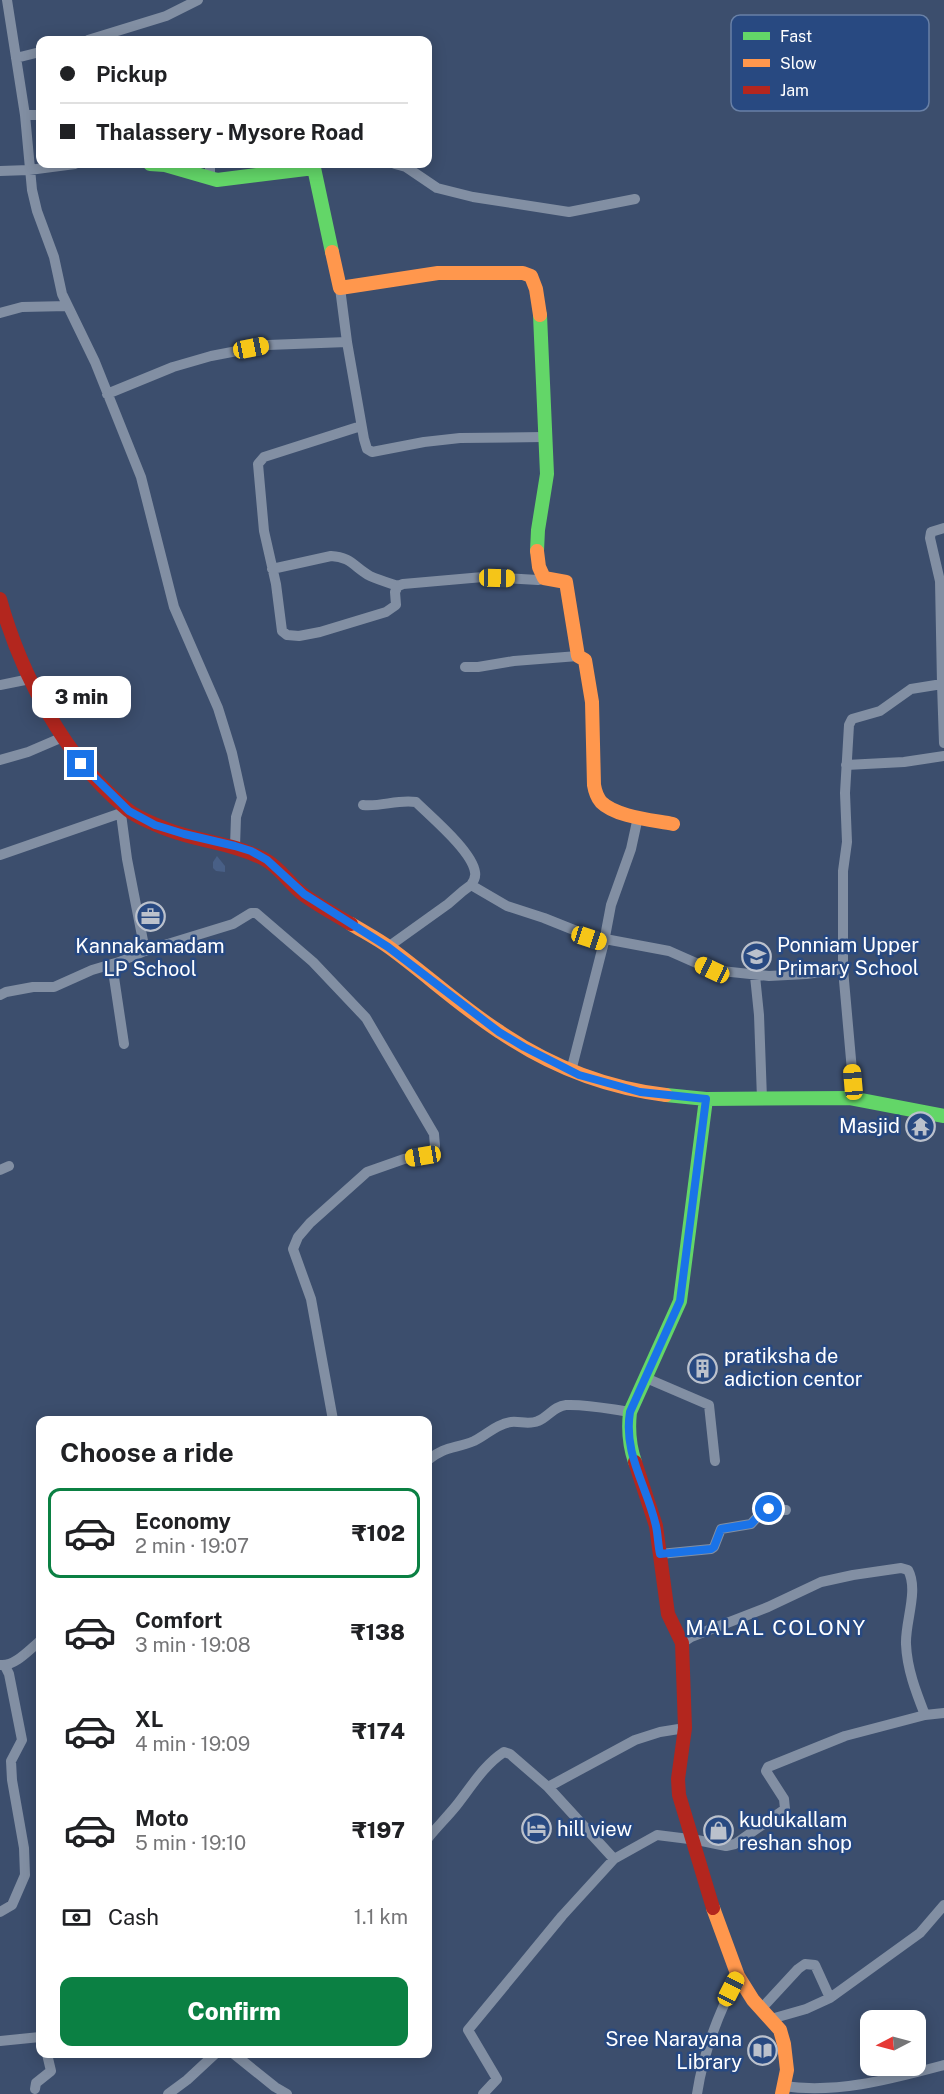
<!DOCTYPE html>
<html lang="en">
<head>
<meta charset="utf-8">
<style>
  :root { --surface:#fff; --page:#f2f2f2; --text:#202124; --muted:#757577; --line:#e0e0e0; --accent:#0b8043 }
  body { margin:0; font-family:"Public Sans",sans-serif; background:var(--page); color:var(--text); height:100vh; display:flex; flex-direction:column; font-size:22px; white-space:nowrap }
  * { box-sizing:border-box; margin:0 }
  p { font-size:20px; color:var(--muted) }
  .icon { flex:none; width:33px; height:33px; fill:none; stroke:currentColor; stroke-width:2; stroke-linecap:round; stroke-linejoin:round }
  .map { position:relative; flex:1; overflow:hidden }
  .sheet { position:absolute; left:36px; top:1416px; width:396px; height:642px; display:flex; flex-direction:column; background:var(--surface); border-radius:12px; box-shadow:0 3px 15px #0003 }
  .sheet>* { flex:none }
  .banner { position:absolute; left:36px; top:36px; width:396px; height:132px; border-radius:12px; box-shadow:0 3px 15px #0003; display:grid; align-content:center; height:132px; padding:0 24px; background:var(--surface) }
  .needle { width:39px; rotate:264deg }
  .fabs { position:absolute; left:860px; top:2010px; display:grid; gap:12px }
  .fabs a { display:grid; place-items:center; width:66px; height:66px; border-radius:12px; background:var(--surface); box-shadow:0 3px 15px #0003; font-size:30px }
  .end { position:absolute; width:27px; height:27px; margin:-14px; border:8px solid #1a73e8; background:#fff; box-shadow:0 0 0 3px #fff }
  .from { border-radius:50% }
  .bubble { position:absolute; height:42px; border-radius:12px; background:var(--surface); box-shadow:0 3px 15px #0003; font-size:20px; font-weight:800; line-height:42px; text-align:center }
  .car { position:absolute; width:18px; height:36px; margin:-18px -9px; border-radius:8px; box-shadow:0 0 4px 2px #0007; background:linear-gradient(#f5c518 24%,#345 0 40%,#f5c518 0 76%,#345 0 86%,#f5c518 0) }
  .banner b { display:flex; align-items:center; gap:21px; height:57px; font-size:22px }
  .banner b+b { border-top:2px solid var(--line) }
  .banner i { width:15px; height:15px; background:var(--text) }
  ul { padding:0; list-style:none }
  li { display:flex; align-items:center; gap:18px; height:90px; margin:0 12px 9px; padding:0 12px; border:3px solid transparent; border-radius:12px }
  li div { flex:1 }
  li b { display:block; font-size:22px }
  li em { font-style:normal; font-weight:800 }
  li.on { border-color:var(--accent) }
  li>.icon { width:54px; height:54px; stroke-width:1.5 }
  h2 { padding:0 24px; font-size:27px; line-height:72px }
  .pay { display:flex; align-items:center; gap:15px; height:66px; padding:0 24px; font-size:22px }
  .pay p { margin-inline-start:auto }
  .cta { display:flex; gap:12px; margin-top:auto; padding:12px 24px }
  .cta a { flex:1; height:69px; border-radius:12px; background:var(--accent); color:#fff; font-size:24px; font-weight:800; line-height:69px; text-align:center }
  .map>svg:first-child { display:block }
  .water { fill:#485f86 }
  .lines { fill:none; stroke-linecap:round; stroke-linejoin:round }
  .street { stroke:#828fa3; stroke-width:10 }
  .fast { stroke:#63d668; stroke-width:14 }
  .slow { stroke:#ff974d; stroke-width:14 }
  .jam { stroke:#b3261e; stroke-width:14 }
  .route { stroke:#1a73e8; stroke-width:8 }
  .labels { text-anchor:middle; stroke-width:5; stroke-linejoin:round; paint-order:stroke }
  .poi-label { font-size:20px; fill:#fff; stroke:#284981; text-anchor:start }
  .neighbourhood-label { font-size:21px; letter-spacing:1.5px; fill:#fff; stroke:#284981 }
  .key { fill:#284981; stroke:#6880a7; stroke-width:1.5 }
  .key-label { font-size:16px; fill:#fff }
</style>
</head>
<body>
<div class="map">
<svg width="944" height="2094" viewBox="0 0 944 2094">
  <rect width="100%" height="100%" fill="#3c4e6d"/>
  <path class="water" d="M 217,856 L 225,866 L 225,872 L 216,871 L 213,868 L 213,862 Z"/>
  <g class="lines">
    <path class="street" d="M 7,0 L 25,115 L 32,190 L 37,211 L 54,257 L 62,294 L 95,362 L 141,477 L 174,607 L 218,708 L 232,753 L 242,798 L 236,817 L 235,846
      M 88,40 L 166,16 L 198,0
      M 16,58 L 40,52
      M 25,115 L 40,115
      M 210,164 L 210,178
      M 395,164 L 406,167 L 437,188 L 473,197 L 569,212 L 635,199
      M 0,171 L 29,170 L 75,164
      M 340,288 L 347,342
      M 0,313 L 22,307 L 68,306
      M 107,394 L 173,367 L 211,356 L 268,345 L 347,342 L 364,439 L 367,449 L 372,452 L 424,442 L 460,438 L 544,437
      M 361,426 L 264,457 L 258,464 L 264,531 L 276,584 L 282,631 L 287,635 L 299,636 L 320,632 L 386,612 L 396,605 L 395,592 L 398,586 L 403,584 L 483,577 L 538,580 L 544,578
      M 272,569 L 331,556 C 351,557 354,567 370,576 C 379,580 389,583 398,586
      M 465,667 L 478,667 L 514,661 L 578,656
      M 942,684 L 944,743
      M 0,685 L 30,679
      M 0,760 L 28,752 L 63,737
      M 846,765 L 904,762 L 944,756
      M 363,805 C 381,807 398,799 416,802 C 431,817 472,851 475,872 C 476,877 474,881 471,885
      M 121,814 L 127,859 L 145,951
      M 0,855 L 127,811
      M 605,939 L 669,951 L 712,970 L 769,976 L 806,974 L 843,969
      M 388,947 L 448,904 L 463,891 L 471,885 L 507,906 L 544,918 L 604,942
      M 112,964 L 124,1044
      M 755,976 L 759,1015 L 762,1099
      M 0,995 L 6,992 L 33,987 L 54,987 L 92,970 L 119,962 L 145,951 L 233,924 L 251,913 L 256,913 L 313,962 L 366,1018 L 434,1134 L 435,1146 L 432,1152 L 423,1156 L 404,1159 L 367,1172 L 310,1223 L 298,1237 L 293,1249 L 311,1299 L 333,1420
      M 571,1071 L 604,942 L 611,905 L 631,849 L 638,817
      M 850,1098 L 853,1082 L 843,969 L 843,871 L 847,842 L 845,793 L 849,725 L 852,719 L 880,711 L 911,689 L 942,684 L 940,581 L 930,538 L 931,532 L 944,528
      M 0,1170 L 9,1166
      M 646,1378 L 709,1405 L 715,1461
      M 428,1460 C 445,1446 455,1449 474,1441 C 487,1435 496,1424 511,1422 C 520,1421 529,1425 538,1421 C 548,1417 554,1406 566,1405 C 588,1404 609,1409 630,1412
      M 660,1554 L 711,1549 L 714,1547 L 721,1529 L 751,1524 L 763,1511 L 786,1510
      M 1,1665 C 15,1666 29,1650 40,1641
      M 925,1715 L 944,1713
      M 428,1838 C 437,1827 447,1817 456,1806 C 471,1787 484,1765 504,1752 L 510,1754 L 548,1787 L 635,1740 L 660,1732 L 685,1728
      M 614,1859 L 657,1835 L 697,1840 L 726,1846 L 735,1844 L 785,1809 L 784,1799 L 766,1771 L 768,1767 L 845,1736 L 925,1715 C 916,1692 907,1669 906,1644 C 905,1622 919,1590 908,1570 L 901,1568 L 853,1575 L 821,1582 L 768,1607 L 691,1637 L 682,1643
      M 0,1912 L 12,1905 L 25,1875 L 24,1848 L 12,1780 L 11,1761 L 22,1740 L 9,1674 L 5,1666
      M 761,2009 L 798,1969 L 805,1964 L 815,1965 L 830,1998
      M 771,2019 L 806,2009 L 830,1998 L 920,1933 L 944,1905
      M 0,2041 L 40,2037
      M 234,2054 L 275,2087 L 287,2094
      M 783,2086 C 838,2094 891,2079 944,2065
      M 35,2089 L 36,2083 L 51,2071 L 47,2054
      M 168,2094 L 187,2080 L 215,2054
      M 483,2094 L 497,2079 L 468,2030 L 562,1916 L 614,1859 L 548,1787
      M 697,2094 C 703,2054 719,2012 738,1976"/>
    <path class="fast" d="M 150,164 L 165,165 L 217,180 L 314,168 L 332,252
      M 537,551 L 538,530 L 547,474 L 540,315
      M 666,1095 L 706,1099 L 850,1098 L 944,1116
      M 635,1462 C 629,1445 628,1430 630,1412 L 680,1301 L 706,1099"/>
    <path class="slow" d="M 332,252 L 340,288 L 438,273 L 523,273 L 531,276 L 536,289 L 540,315
      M 537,551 L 539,567 L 544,578 L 566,582 L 578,656 L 585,660 L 592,702 L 594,785 C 595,791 597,797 601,802 C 616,817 653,820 673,824
      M 351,924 C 364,932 378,939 390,948 C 427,975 461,1007 500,1032 C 550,1066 607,1088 666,1095
      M 713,1908 L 738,1976 L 753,2000 L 780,2030 L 784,2044 L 787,2070 L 782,2094"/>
    <path class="jam" d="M 0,599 C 21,675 66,760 128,810 C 138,818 156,825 169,830 C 201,842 232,843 264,859 C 280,867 290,885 304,895 C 319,906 336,915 351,924
      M 635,1462 L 656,1526 L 668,1614 L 682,1643 L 685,1728 L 678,1779 L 679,1795 L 713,1908"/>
  </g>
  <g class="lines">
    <path class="route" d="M 81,764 L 129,811 L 155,825 L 184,834 L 235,846 L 251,851 L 267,860 L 304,894 L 388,947 L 499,1032 L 524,1047 L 579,1075 L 640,1092 L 706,1099 L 680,1301 L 630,1412 C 623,1454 647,1486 656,1526 C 658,1535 658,1545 660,1554 L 711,1549 L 714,1547 L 721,1529 L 751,1524 L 763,1511 L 769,1509"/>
  </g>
  <defs>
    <symbol id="office-ring" viewBox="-11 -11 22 22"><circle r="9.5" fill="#284981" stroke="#bbc1cc" stroke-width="1.5"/><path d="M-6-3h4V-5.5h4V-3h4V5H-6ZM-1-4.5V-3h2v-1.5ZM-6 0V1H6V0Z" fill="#bbc1cc"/></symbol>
    <symbol id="school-ring" viewBox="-11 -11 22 22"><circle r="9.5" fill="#284981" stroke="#bbc1cc" stroke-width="1.5"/><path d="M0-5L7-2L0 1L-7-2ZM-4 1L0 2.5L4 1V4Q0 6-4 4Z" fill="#bbc1cc"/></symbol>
    <symbol id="temple-ring" viewBox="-11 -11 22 22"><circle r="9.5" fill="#284981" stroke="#bbc1cc" stroke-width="1.5"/><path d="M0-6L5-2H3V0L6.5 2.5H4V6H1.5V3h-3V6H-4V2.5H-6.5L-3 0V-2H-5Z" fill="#bbc1cc"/></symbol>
    <symbol id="building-ring" viewBox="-11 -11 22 22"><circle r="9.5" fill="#284981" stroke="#bbc1cc" stroke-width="1.5"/><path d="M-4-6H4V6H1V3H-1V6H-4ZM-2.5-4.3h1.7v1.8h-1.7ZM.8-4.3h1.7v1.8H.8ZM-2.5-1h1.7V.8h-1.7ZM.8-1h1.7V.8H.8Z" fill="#bbc1cc"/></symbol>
    <symbol id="hotel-ring" viewBox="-11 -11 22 22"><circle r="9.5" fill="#284981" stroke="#bbc1cc" stroke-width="1.5"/><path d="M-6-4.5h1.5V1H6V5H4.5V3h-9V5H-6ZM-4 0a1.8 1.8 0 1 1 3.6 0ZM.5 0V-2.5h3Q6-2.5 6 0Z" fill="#bbc1cc"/></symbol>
    <symbol id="shop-ring" viewBox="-11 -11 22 22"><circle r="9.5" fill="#284981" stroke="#bbc1cc" stroke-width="1.5"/><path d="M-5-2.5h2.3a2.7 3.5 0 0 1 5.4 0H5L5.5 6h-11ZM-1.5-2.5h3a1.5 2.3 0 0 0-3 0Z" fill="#bbc1cc"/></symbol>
    <symbol id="library-ring" viewBox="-11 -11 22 22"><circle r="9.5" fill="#284981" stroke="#bbc1cc" stroke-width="1.5"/><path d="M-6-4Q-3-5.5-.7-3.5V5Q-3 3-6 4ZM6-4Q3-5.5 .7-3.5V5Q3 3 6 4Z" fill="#bbc1cc"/></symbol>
  </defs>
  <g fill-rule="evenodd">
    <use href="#office-ring" x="134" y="900" width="33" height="33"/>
    <use href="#school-ring" x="740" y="940" width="33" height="33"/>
    <use href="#temple-ring" x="904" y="1110" width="33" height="33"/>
    <use href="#building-ring" x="686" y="1352" width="33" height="33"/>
    <use href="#hotel-ring" x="520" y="1812" width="33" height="33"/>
    <use href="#shop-ring" x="702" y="1814" width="33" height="33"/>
    <use href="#library-ring" x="746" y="2034" width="33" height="33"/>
  </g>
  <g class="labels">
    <g class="poi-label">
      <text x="777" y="952">Ponniam Upper<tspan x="777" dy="23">Primary School</tspan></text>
      <text x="150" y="953" text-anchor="middle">Kannakamadam<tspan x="150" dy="23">LP School</tspan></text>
      <text x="900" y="1133" text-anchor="end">Masjid</text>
      <text x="724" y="1363">pratiksha de<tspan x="724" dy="23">adiction centor</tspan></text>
      <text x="739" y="1827">kudukallam<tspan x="739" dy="23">reshan shop</tspan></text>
      <text x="557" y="1836">hill view</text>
      <text x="742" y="2046" text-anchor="end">Sree Narayana<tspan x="742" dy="23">Library</tspan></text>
    </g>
    <g class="neighbourhood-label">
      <text x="776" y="1635">MALAL COLONY</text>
    </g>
  </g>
  <rect x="731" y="15" width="198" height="96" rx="9" class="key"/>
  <rect x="743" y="32" width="27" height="8" fill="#63d668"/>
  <rect x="743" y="59" width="27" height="8" fill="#ff974d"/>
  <rect x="743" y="86" width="27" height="8" fill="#b3261e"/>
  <g class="key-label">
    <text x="780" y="42">Fast</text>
    <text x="780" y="69">Slow</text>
    <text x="780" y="96">Jam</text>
  </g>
</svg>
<div class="fabs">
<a><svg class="needle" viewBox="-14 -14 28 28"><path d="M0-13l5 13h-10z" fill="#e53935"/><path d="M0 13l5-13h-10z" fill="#757577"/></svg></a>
</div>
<i class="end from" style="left:769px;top:1509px"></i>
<i class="end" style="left:81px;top:764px"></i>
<div class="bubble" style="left:32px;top:676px;width:99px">3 min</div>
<i class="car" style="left:251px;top:348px;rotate:79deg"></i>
<i class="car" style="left:497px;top:578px;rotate:91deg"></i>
<i class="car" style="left:589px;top:938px;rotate:108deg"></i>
<i class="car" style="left:712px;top:970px;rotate:295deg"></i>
<i class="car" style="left:853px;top:1082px;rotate:355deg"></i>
<i class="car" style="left:423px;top:1156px;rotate:261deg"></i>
<i class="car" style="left:731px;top:1989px;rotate:27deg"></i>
<div class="banner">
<b><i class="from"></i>Pickup</b>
<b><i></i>Thalassery - Mysore Road</b>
</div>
<section class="sheet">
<h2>Choose a ride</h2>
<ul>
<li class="on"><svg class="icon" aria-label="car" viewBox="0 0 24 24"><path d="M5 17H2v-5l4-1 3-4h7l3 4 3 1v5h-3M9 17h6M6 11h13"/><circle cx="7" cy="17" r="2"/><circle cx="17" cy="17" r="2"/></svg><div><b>Economy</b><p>2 min · 19:07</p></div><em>₹102</em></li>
<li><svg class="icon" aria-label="car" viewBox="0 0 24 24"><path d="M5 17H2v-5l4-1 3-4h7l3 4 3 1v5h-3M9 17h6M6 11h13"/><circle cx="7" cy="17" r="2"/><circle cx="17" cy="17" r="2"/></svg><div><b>Comfort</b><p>3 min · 19:08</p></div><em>₹138</em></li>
<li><svg class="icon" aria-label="car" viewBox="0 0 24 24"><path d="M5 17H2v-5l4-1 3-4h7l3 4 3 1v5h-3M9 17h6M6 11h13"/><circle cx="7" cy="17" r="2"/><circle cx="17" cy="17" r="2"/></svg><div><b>XL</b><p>4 min · 19:09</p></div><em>₹174</em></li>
<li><svg class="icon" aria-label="car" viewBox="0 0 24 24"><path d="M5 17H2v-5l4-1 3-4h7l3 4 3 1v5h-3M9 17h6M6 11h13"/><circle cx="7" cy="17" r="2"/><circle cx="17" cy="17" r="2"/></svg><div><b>Moto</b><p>5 min · 19:10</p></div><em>₹197</em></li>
</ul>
<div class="pay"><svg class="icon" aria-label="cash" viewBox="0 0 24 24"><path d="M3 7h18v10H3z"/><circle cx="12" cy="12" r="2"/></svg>Cash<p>1.1 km</p></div>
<div class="cta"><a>Confirm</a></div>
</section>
</div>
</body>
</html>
